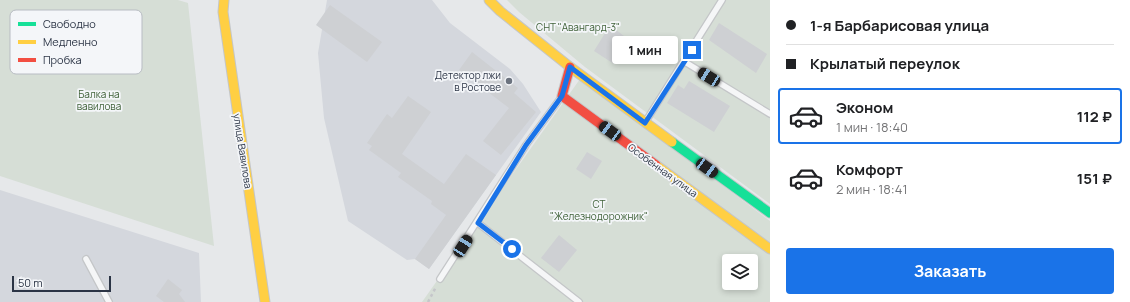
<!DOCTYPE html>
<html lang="ru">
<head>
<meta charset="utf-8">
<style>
  :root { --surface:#fff; --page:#f2f2f2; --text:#202124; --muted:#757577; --line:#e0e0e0; --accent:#1a73e8 }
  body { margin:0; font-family:Manrope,sans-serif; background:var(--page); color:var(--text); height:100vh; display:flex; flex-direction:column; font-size:15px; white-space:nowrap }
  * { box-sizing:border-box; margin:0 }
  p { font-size:13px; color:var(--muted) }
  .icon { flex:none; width:22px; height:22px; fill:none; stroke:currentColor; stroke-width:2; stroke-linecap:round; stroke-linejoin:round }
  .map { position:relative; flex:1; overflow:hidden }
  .side { display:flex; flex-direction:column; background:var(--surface); width:360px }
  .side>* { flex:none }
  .guide { display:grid; align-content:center; height:88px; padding:0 16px; background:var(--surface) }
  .fabs { position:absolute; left:722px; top:254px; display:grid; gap:8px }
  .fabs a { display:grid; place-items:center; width:36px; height:36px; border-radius:4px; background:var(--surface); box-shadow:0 2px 6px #0003; font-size:20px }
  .scale { position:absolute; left:12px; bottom:10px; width:99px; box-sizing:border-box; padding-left:4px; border:2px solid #2b3445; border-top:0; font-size:11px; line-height:14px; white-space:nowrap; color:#2b3445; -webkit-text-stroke:3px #f4f6f9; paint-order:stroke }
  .end { position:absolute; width:18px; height:18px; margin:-9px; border:5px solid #1a73e8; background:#fff; box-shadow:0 0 0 2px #fff }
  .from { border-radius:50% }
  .bubble { position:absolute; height:28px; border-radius:4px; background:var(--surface); box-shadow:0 2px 6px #0003; font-size:13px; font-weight:700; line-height:28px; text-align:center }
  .car { position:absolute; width:12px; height:24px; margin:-12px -6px; border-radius:5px; box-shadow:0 0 3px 1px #0007; background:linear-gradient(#222 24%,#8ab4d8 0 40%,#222 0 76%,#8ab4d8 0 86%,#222 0) }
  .guide b { display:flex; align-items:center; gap:14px; height:38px; font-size:15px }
  .guide b+b { border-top:1px solid var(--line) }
  .guide i { width:10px; height:10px; background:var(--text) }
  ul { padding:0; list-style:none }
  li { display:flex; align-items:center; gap:12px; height:56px; margin:0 8px 6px; padding:0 8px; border:2px solid transparent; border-radius:4px }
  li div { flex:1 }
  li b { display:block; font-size:15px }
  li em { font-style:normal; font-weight:700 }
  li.active { border-color:var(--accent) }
  li>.icon { width:36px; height:36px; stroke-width:1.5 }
  .primary-button { display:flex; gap:8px; margin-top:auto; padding:8px 16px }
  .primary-button a { flex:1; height:46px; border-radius:4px; background:var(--accent); color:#fff; font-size:16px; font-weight:700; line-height:46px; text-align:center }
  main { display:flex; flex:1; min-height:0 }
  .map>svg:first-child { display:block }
  .built { fill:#d4d7dd }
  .green { fill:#d6ded6; fill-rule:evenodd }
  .building { fill:#ced0d3 }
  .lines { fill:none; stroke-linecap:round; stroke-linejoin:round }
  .lane-casing { stroke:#c4c6c8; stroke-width:8 }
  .fast-casing { stroke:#c4c6c8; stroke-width:11 }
  .slow-casing { stroke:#c4c6c8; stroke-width:11 }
  .jam-casing { stroke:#c4c6c8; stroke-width:11 }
  .path { stroke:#c5c6ca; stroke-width:2.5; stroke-dasharray:3 3; stroke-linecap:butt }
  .lane { stroke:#f5f6f7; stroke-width:5.5 }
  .fast { stroke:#16e098; stroke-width:9 }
  .slow { stroke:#ffcf43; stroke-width:9 }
  .jam { stroke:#f24e42; stroke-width:9 }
  .route { stroke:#1a73e8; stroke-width:5 }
  .poi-dot { fill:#6c737f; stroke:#f4f6f9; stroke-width:1.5 }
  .labels { text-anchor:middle; stroke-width:3.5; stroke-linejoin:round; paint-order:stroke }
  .park-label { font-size:10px; fill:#3f6138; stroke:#f4f6f9 }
  .poi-label { font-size:10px; fill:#2b3445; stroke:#f4f6f9; text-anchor:end }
  .street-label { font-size:10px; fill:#2b3445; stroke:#f4f6f9 }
  .key { fill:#f4f6f9; stroke:#b8bcc3; stroke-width:1 }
  .key-label { font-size:11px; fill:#2b3445 }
</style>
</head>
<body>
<main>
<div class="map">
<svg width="770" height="302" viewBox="0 0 770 302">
  <rect width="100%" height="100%" fill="#e6e8ea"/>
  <path class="built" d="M 327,0 L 432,0 L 450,23 L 510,69 L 523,84 L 541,112 L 429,269 L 415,259 L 407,260 L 348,221 L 324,118 L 318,53 Z
    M 0,190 L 199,253 L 201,302 L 0,302 Z"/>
  <path class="green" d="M 0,0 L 178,0 L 188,3 L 214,246 L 0,176 Z
    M 507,0 L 770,0 L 770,204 L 585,67 L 519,12 Z
    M 580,79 L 770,221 L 770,302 L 422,302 ZM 729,261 L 751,261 L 751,283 L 729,283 Z"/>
  <path class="building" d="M 330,5 L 382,42 L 367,62 L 316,25 Z
    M 719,23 L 767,54 L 756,73 L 709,40 Z
    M 610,25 L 629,40 L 614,64 L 594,51 Z
    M 472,52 L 518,88 L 514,93 L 536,112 L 501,155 L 483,141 L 509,108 L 459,70 Z
    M 689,81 L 730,106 L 714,132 L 667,103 L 678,85 L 684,89 Z
    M 408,96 L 431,112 L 402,154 L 444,184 L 466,154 L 496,175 L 429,269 L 415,259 L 446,215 L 431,204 L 432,201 L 398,177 L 401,173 L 369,150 L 372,146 L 367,143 L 387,114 L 392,118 Z
    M 587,152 L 602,161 L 591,179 L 576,169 Z
    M 559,235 L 577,250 L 559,272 L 541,258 Z
    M 168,279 L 182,290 L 179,294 L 185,302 L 164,302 L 156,296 Z"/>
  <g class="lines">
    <defs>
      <path id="lane" d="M 685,62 L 770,114
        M 646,121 L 722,0
        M 478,223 L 579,302
        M 86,259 L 109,302
        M 440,279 L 526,145 L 562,96"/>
      <path id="fast" d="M 672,142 L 770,213"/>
      <path id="slow" d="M 224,0 L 223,12 L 265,302
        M 489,0 L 500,11 L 570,67 L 672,142
        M 656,165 L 770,249"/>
      <path id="jam" d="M 570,67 L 562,96 L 656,165"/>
    </defs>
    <use href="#lane" class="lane-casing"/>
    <use href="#fast" class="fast-casing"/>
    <use href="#slow" class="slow-casing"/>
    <use href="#jam" class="jam-casing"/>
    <path class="path" d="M 428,302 L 436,287"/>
    <use href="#lane" class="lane"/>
    <use href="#fast" class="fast"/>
    <use href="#slow" class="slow"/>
    <use href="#jam" class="jam"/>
  </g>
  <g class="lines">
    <path class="route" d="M 512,249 L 478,223 L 526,145 L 562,96 L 570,67 L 645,123 L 692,50"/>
  </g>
  <circle class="poi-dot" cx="509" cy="81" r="4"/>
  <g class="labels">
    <g class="park-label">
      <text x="578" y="31">СНТ "Авангард-3"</text>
      <text x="99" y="98">Балка на<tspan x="99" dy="12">вавилова</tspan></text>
      <text x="599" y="208">СТ<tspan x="599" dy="12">"Железнодорожник"</tspan></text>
    </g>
    <g class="poi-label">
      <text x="501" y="79">Детектор лжи<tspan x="501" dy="12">в Ростове</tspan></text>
    </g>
    <g class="street-label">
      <text transform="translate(243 151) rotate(81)" y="4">улица Вавилова</text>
      <text transform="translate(663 170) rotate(36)" y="4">Особенная улица</text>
    </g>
  </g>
  <rect x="10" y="10" width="132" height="64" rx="6" class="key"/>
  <rect x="18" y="22" width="18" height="4" fill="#16e098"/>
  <rect x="18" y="40" width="18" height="4" fill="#ffcf43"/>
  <rect x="18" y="58" width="18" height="4" fill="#f24e42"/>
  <g class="key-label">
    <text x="43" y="28">Свободно</text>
    <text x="43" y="46">Медленно</text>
    <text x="43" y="64">Пробка</text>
  </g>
</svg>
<div class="fabs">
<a><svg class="icon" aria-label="layers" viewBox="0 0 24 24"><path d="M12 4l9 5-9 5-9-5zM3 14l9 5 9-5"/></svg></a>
</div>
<div class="scale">50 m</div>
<i class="end from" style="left:512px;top:249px"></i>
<i class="end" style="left:692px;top:50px"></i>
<div class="bubble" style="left:612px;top:36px;width:66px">1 мин</div>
<i class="car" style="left:709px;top:77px;rotate:302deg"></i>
<i class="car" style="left:610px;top:131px;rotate:306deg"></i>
<i class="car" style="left:707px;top:168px;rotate:126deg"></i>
<i class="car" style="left:463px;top:246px;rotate:33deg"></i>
</div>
<section class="side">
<div class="guide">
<b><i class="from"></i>1-я Барбарисовая улица</b>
<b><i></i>Крылатый переулок</b>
</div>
<ul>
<li class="active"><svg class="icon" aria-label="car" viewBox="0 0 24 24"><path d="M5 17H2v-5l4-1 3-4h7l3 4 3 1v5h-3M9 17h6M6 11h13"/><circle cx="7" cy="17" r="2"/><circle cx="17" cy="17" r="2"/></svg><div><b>Эконом</b><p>1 мин · 18:40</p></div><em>112 ₽</em></li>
<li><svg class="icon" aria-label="car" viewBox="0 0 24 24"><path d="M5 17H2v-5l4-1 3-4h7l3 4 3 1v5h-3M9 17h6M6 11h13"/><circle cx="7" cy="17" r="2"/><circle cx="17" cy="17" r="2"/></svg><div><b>Комфорт</b><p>2 мин · 18:41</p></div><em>151 ₽</em></li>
</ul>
<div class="primary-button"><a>Заказать</a></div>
</section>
</main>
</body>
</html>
